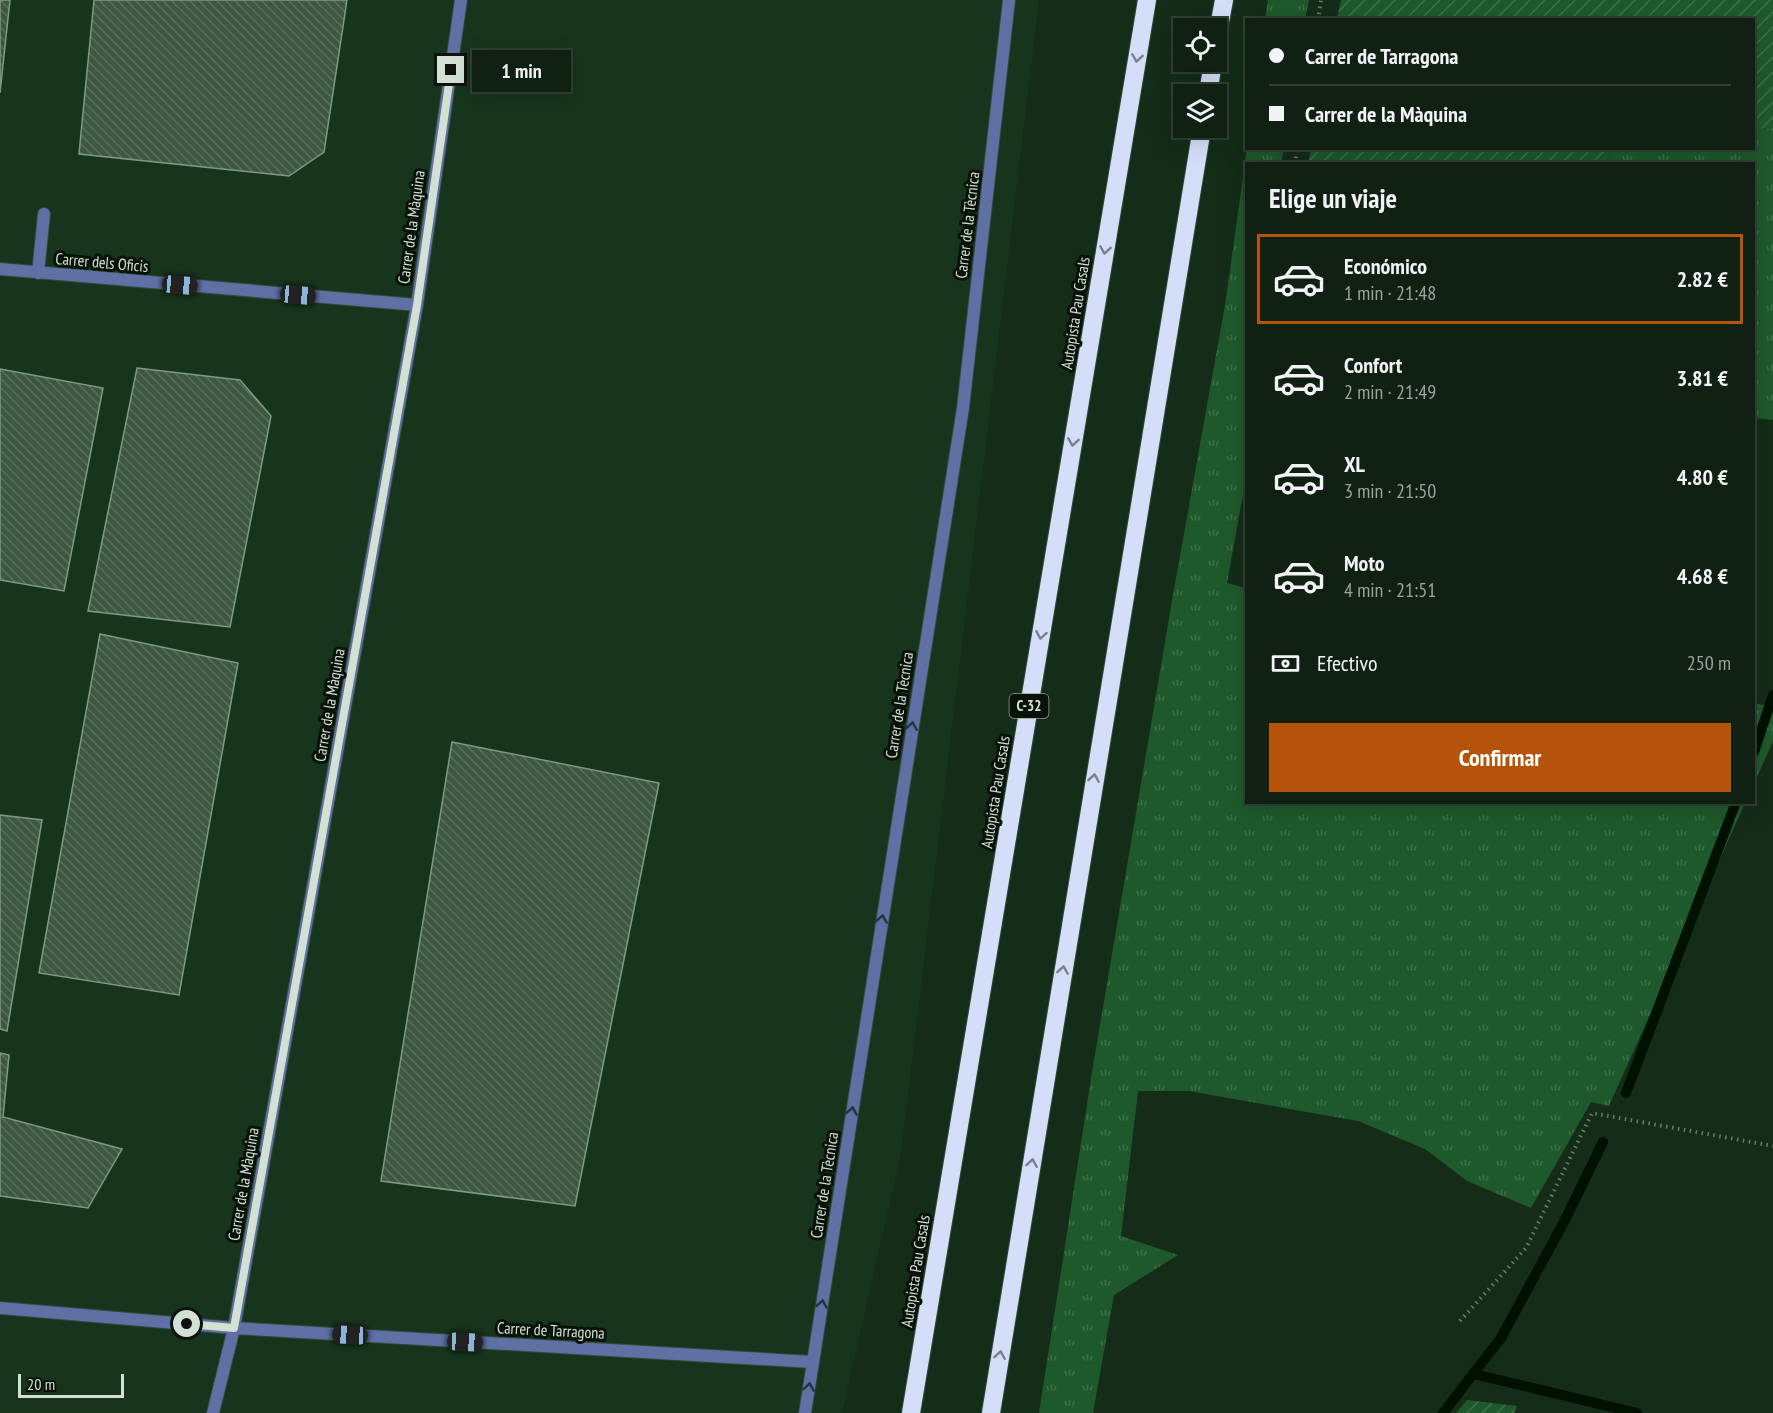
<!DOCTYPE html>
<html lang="es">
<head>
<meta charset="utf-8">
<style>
  :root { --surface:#102113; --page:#19291c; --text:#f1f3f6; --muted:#9ca3a0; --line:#303e33; --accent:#b45309 }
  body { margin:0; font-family:"PT Sans Narrow",sans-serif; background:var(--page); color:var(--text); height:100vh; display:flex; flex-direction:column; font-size:22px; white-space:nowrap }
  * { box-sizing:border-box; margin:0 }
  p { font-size:20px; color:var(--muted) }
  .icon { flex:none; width:33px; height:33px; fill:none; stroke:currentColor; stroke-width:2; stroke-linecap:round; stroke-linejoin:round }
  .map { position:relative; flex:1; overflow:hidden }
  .panel { position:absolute; left:1245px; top:162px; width:510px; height:642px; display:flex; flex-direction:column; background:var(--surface); border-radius:0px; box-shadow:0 6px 24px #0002,0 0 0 2px var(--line) }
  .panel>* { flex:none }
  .guide { position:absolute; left:1245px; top:18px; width:510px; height:132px; border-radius:0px; box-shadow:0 6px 24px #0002,0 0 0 2px var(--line); display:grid; align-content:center; height:132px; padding:0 24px; background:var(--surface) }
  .tools { position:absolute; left:1173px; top:18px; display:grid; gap:12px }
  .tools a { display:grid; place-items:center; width:54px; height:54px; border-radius:0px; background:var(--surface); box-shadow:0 6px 24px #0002,0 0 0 2px var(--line); font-size:30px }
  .scale { position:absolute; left:18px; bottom:15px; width:106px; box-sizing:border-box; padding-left:6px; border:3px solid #d3e1d4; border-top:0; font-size:16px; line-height:21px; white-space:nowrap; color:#d3e1d4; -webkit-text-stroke:4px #081209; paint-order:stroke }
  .end { position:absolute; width:27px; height:27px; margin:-14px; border:8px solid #d3e1d4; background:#111; box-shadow:0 0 0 3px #111 }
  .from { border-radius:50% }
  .bubble { position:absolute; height:42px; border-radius:0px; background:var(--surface); box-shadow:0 6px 24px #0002,0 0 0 2px var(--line); font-size:20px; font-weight:700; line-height:42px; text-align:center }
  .car { position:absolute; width:18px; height:36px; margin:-18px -9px; border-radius:8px; box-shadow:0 0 4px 2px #0007; background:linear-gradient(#222 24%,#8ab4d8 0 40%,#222 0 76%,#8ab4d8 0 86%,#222 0) }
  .guide b { display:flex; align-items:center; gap:21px; height:57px; font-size:22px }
  .guide b+b { border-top:2px solid var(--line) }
  .guide i { width:15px; height:15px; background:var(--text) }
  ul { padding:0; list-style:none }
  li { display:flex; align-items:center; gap:18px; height:90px; margin:0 12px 9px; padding:0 12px; border:3px solid transparent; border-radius:0px }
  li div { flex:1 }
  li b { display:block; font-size:22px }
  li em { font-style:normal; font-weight:700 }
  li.active { border-color:var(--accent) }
  li>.icon { width:54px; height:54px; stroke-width:1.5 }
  h2 { padding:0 24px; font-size:27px; line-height:72px }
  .pay { display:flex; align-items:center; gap:15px; height:66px; padding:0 24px; font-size:22px }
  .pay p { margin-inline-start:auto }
  .action { display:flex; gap:12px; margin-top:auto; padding:12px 24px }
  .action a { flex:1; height:69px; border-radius:0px; background:var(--accent); color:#fff; font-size:24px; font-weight:700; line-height:69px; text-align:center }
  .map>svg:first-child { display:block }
  .built { fill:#17341c }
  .grass { fill:url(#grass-tufts) }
  .garden { fill:url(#garden-furrows) }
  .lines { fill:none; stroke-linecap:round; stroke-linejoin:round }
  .stream { stroke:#001001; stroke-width:10 }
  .building { fill:url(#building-back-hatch); stroke:#7f9a82; stroke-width:1.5 }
  .service-casing { stroke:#334937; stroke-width:14 }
  .minor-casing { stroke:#334937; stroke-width:14 }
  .motorway-casing { stroke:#334937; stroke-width:20 }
  .path { stroke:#6a7d6d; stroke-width:4; stroke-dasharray:1.5 4.5; stroke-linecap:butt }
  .service { stroke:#5e70a4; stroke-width:12 }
  .minor { stroke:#5e70a4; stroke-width:12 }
  .motorway { stroke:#d4def8; stroke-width:18 }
  .oneway { stroke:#78828c }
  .oneway2 { stroke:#26333f }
  .route { stroke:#d3e1d4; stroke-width:8 }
  .labels { text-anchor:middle; stroke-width:6; stroke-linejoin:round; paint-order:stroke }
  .shield { fill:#081209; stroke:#96a397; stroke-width:1.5 }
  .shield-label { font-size:15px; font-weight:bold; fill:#d3e1d4 }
  .street-label { font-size:16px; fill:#d3e1d4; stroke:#081209 }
</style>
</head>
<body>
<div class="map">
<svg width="1773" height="1413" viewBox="0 0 1773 1413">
  <defs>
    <pattern id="grass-tufts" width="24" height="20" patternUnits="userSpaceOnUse" patternTransform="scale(1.5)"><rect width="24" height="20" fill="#1e592b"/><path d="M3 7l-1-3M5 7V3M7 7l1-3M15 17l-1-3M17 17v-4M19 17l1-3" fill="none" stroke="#3e7149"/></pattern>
    <pattern id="garden-furrows" width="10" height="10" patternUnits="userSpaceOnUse" patternTransform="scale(1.5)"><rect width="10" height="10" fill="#1e592b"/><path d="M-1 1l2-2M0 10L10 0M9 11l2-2" fill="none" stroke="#3e7149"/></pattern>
    <pattern id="building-back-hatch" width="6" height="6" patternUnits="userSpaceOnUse" patternTransform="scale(1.5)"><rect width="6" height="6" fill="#3e5741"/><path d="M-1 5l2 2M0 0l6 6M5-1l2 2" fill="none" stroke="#596f5c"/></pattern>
  </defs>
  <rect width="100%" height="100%" fill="#152c19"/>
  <path class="built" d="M 0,0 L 1039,0 L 901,1154 L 842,1413 L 0,1413 Z"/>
  <path class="grass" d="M 1268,0 L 1309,0 L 1305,19 L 1265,19 Z
    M 1773,128 L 1773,420 L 1754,418 L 1754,164 L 1606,163 L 1613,149 L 1754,148 L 1754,129 Z
    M 1247,149 L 1284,149 L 1281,163 L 1246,164 L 1246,478 L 1227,583 L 1246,588 L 1246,802 L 1745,803 L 1609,1106 L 1591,1102 L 1531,1208 L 1467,1181 L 1425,1149 L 1358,1121 L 1189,1091 L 1138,1091 L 1121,1236 L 1178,1255 L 1114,1295 L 1093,1413 L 1039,1413 L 1092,1072 L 1173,595 L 1225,305 Z
    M 1754,703 L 1773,707 L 1773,741 L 1754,784 Z"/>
  <path class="garden" d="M 1341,0 L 1773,0 L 1773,128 L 1754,129 L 1754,20 L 1337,19 Z
    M 1311,149 L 1311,148 L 1613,149 L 1606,163 L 1308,163 Z
    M 1467,1400 L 1517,1406 L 1514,1413 L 1456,1413 Z"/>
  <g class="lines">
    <path class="stream" d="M 1754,752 L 1773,695
      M 1626,1093 L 1736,802
      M 1474,1374 L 1637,1413
      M 1443,1413 L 1501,1338 L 1565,1220 L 1603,1142"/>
  </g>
  <path class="building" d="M 0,0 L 10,0 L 0,93 Z
    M 94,0 L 347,0 L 324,152 L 289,176 L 79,154 Z
    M 137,368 L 240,380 L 271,416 L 230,627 L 88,611 Z
    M 0,369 L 103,388 L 64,591 L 0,580 Z
    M 100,634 L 238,663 L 179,995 L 39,973 Z
    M 452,742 L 659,783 L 575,1206 L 381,1181 Z
    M 0,815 L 42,820 L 7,1031 L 0,1029 Z
    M 0,1053 L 9,1055 L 3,1117 L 122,1149 L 88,1208 L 0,1196 Z"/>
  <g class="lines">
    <defs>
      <path id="service" d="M 38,273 L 44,214"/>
      <path id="minor" d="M 0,269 L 417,305
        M 0,1308 L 234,1328 L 813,1362
        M 213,1413 L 234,1328 L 417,305 L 461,0
        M 805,1413 L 963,408 L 1009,0"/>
      <path id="motorway" d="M 1216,43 L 1224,0
        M 1208,94 L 1213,62
        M 911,1413 L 1147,0
        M 991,1413 L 1202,128"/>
    </defs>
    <use href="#service" class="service-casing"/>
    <use href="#minor" class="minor-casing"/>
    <use href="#motorway" class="motorway-casing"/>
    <path class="path" d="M 1318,20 L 1321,0
      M 1295,164 L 1297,148
      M 1460,1321 L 1526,1248 L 1592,1113 L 1773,1146"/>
    <use href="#service" class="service"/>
    <use href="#minor" class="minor"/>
    <use href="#motorway" class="motorway"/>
  </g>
  <defs><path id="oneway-chevron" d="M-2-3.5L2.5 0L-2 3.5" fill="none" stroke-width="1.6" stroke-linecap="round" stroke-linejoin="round" transform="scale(1.5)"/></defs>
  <g class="oneway">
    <use href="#oneway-chevron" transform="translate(1137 58) rotate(99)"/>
    <use href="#oneway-chevron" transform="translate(1105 250) rotate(99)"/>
    <use href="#oneway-chevron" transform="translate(1073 442) rotate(99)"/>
    <use href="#oneway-chevron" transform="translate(1041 635) rotate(100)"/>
    <use href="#oneway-chevron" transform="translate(1094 778) rotate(-81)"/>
    <use href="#oneway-chevron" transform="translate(1063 970) rotate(-81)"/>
    <use href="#oneway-chevron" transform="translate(1032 1163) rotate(-81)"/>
    <use href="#oneway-chevron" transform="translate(1000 1355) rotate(-81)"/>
  </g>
  <g class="oneway2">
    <use href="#oneway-chevron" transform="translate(912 726) rotate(-81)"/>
    <use href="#oneway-chevron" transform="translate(882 919) rotate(-81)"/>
    <use href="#oneway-chevron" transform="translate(852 1111) rotate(-81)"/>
    <use href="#oneway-chevron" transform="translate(822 1304) rotate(-81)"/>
    <use href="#oneway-chevron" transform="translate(809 1387) rotate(-82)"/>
  </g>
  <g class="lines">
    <path class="route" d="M 187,1324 L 234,1328 L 417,305 L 451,70"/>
  </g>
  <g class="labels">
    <rect class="shield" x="1009.5" y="694" width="39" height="24" rx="4.5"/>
    <g class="shield-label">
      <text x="1029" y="711">C-32</text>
    </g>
    <g class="street-label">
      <text transform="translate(967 225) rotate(-83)" y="6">Carrer de la Tècnica</text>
      <text transform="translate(411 227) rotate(-82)" y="6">Carrer de la Màquina</text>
      <text transform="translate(102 262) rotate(5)" y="6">Carrer dels Oficis</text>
      <text transform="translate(1075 313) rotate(-81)" y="6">Autopista Pau Casals</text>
      <text transform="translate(329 705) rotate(-80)" y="6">Carrer de la Màquina</text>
      <text transform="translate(899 705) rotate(-81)" y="6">Carrer de la Tècnica</text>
      <text transform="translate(995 792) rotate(-81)" y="6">Autopista Pau Casals</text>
      <text transform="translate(243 1184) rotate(-80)" y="6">Carrer de la Màquina</text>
      <text transform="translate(824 1185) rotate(-81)" y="6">Carrer de la Tècnica</text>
      <text transform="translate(915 1271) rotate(-81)" y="6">Autopista Pau Casals</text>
      <text transform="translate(551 1330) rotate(3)" y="6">Carrer de Tarragona</text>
    </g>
  </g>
</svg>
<div class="tools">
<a><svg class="icon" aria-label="locate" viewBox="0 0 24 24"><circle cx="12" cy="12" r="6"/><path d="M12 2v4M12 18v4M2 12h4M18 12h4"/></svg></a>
<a><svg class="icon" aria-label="layers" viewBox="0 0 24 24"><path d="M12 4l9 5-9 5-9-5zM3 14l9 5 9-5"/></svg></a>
</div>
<div class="scale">20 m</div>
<i class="end from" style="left:187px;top:1324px"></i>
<i class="end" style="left:451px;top:70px"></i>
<div class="bubble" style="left:472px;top:50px;width:99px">1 min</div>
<i class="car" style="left:180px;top:285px;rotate:95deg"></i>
<i class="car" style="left:298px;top:295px;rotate:95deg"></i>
<i class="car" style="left:350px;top:1335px;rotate:273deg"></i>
<i class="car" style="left:465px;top:1342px;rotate:93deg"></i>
<div class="guide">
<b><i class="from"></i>Carrer de Tarragona</b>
<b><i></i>Carrer de la Màquina</b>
</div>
<section class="panel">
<h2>Elige un viaje</h2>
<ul>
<li class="active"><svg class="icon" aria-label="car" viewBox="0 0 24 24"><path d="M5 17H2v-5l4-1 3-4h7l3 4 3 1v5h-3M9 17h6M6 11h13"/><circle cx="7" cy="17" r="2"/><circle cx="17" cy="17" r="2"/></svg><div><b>Económico</b><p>1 min · 21:48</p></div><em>2.82 €</em></li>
<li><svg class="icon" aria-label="car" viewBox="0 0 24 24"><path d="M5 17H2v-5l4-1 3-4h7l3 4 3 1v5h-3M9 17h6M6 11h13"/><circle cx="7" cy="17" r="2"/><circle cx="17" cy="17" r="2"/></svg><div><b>Confort</b><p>2 min · 21:49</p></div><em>3.81 €</em></li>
<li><svg class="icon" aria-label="car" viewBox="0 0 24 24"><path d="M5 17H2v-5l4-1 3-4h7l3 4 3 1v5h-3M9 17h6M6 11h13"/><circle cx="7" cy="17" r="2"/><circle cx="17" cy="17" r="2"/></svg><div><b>XL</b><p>3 min · 21:50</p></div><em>4.80 €</em></li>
<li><svg class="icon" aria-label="car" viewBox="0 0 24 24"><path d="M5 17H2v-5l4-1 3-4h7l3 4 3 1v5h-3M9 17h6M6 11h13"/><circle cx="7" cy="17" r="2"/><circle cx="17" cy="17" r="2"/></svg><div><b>Moto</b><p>4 min · 21:51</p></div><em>4.68 €</em></li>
</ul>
<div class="pay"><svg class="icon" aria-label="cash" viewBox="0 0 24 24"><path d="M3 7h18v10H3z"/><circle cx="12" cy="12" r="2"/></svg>Efectivo<p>250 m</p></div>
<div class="action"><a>Confirmar</a></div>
</section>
</div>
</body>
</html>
